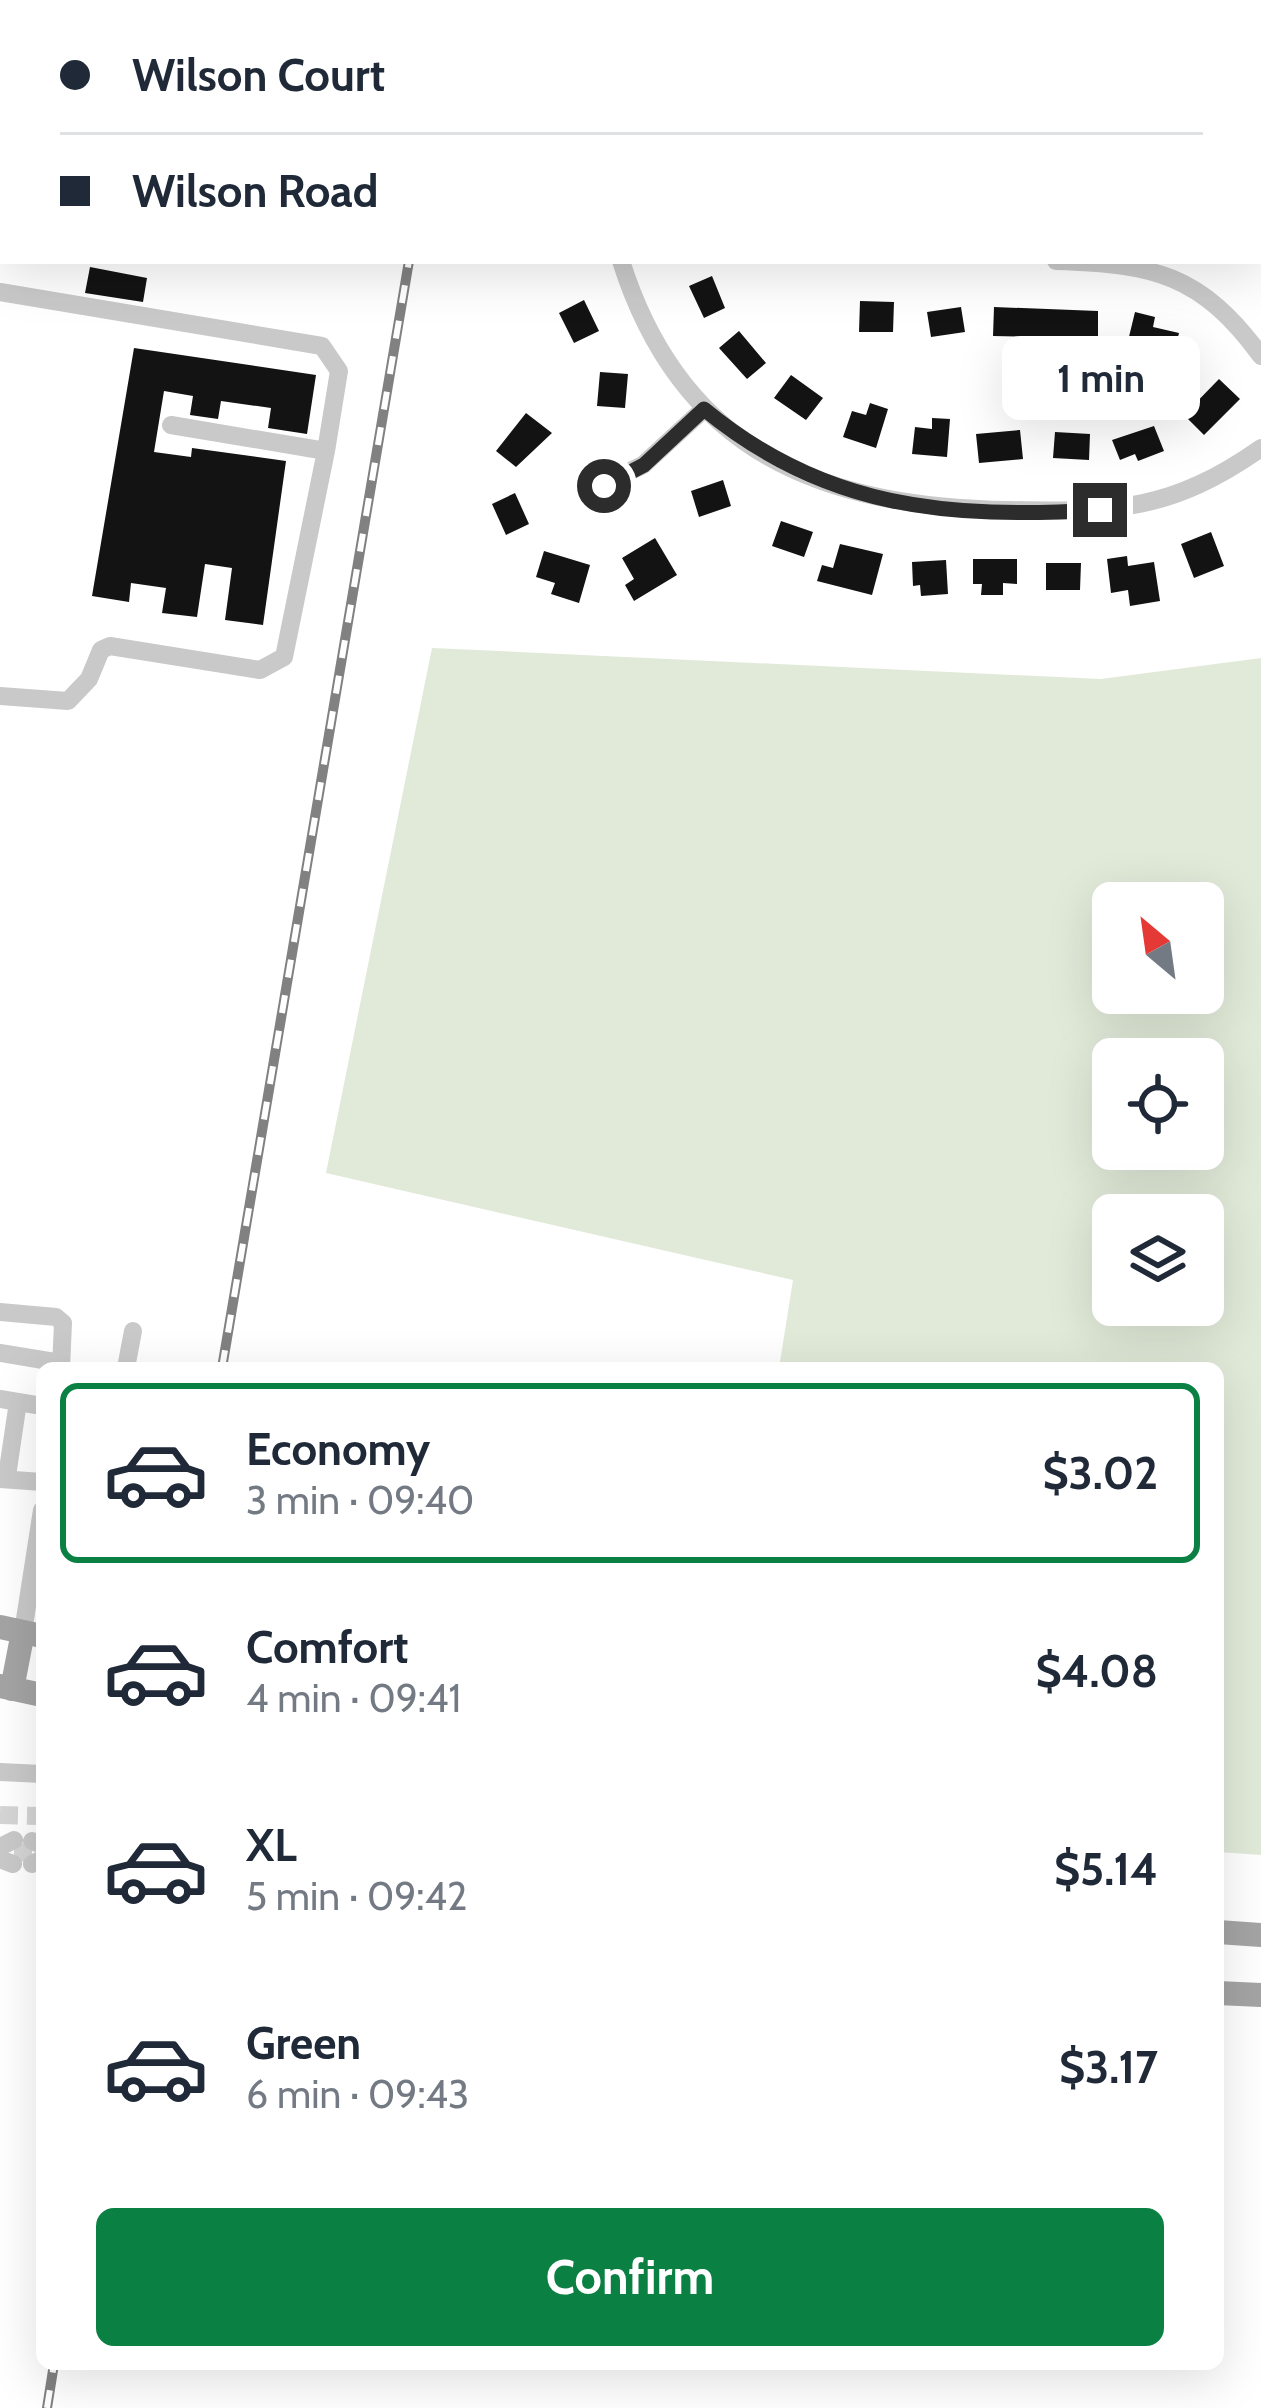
<!DOCTYPE html>
<html lang="en">
<head>
<meta charset="utf-8">
<style>
  :root { --surface:#fff; --page:#f2f2f3; --text:#1f2937; --muted:#747a83; --line:#e0e1e3; --accent:#0b8043 }
  body { margin:0; font-family:Cabin,sans-serif; background:var(--page); color:var(--text); height:100vh; display:flex; flex-direction:column; font-size:45px; white-space:nowrap }
  * { box-sizing:border-box; margin:0 }
  p { font-size:39px; color:var(--muted) }
  .icon { flex:none; width:66px; height:66px; fill:none; stroke:currentColor; stroke-width:2; stroke-linecap:round; stroke-linejoin:round }
  .map { position:relative; flex:1; overflow:hidden }
  .details { position:absolute; left:36px; top:1362px; width:1188px; height:1008px; display:flex; flex-direction:column; background:var(--surface); border-radius:18px; box-shadow:0 12px 48px #0002 }
  .details>* { flex:none }
  .guide { position:absolute; left:0px; top:0px; width:1263px; height:264px; box-shadow:0 12px 48px #0002; display:grid; align-content:center; height:264px; padding:0 60px; background:var(--surface) }
  .needle { width:78px; rotate:331deg }
  .controls { position:absolute; left:1092px; top:882px; display:grid; gap:24px }
  .controls a { display:grid; place-items:center; width:132px; height:132px; border-radius:18px; background:var(--surface); box-shadow:0 12px 48px #0002; font-size:60px }
  .end { position:absolute; width:54px; height:54px; margin:-27px; border:15px solid #2c2c2c; background:#fff; box-shadow:0 0 0 6px #fff }
  .from { border-radius:50% }
  .bubble { position:absolute; height:84px; border-radius:18px; background:var(--surface); box-shadow:0 12px 48px #0002; font-size:39px; font-weight:800; line-height:84px; text-align:center }
  .guide b { display:flex; align-items:center; gap:42px; height:114px; font-size:45px }
  .guide b+b { border-top:3px solid var(--line) }
  .guide i { width:30px; height:30px; background:var(--text) }
  ul { padding:21px 0 0; list-style:none }
  li { display:flex; align-items:center; gap:36px; height:180px; margin:0 24px 18px; padding:0 36px; border:6px solid transparent; border-radius:18px }
  li div { flex:1 }
  li b { display:block; font-size:45px }
  li em { font-style:normal; font-weight:800 }
  li.current { border-color:var(--accent) }
  li>.icon { width:108px; height:108px; stroke-width:1.5 }
  .action { display:flex; gap:24px; margin-top:auto; padding:24px 60px }
  .action a { flex:1; height:138px; border-radius:18px; background:var(--accent); color:#fff; font-size:48px; font-weight:800; line-height:138px; text-align:center }
  .map>svg:first-child { display:block }
  .green { fill:#e1ead9; fill-rule:evenodd }
  .building { fill:#131313 }
  .lines { fill:none; stroke-linecap:round; stroke-linejoin:round }
  .minor-tunnel { stroke:#d5d5d5; stroke-width:18; stroke-dasharray:18 9; stroke-linecap:butt }
  .minor { stroke:#c9c9c9; stroke-width:18 }
  .major { stroke:#a4a4a4; stroke-width:24 }
  .rail-casing { stroke:#818181; stroke-width:10 }
  .rail { stroke:#fff; stroke-width:6; stroke-dasharray:18; stroke-linecap:butt }
  .route { stroke:#2c2c2c; stroke-width:15 }
</style>
</head>
<body>
<div class="map">
<svg width="1261" height="2408" viewBox="0 0 1261 2408">
  <rect width="100%" height="100%" fill="#fff"/>
  <path class="green" d="M 432,648 L 1101,679 L 1261,658 L 1261,1855 L 1218,1852 L 1218,1368 L 779,1368 L 793,1280 L 326,1173 ZM 1113,903 L 1203,903 L 1203,993 L 1113,993 ZM 1113,1059 L 1203,1059 L 1203,1149 L 1113,1149 ZM 1113,1215 L 1203,1215 L 1203,1305 L 1113,1305 Z"/>
  <path class="building" d="M 90,267 L 147,278 L 143,302 L 85,293 Z
    M 712,276 L 725,308 L 704,318 L 689,286 Z
    M 584,300 L 599,331 L 574,343 L 559,313 Z
    M 860,301 L 894,302 L 893,332 L 859,332 Z
    M 961,307 L 965,332 L 931,337 L 927,312 Z
    M 994,307 L 1098,311 L 1098,338 L 993,336 Z
    M 1135,312 L 1155,317 L 1153,327 L 1179,333 L 1173,357 L 1127,345 Z
    M 739,331 L 766,363 L 747,379 L 719,348 Z
    M 134,348 L 316,375 L 307,434 L 268,428 L 271,408 L 221,401 L 218,419 L 190,415 L 193,396 L 164,391 L 154,452 L 191,457 L 192,448 L 286,461 L 263,625 L 225,620 L 232,568 L 205,564 L 197,617 L 162,613 L 166,588 L 131,583 L 129,602 L 92,596 Z
    M 600,372 L 628,374 L 625,408 L 597,406 Z
    M 791,375 L 823,398 L 806,420 L 774,398 Z
    M 1219,379 L 1240,399 L 1204,435 L 1184,415 Z
    M 870,403 L 888,409 L 876,448 L 843,437 L 852,411 L 866,415 Z
    M 526,413 L 552,433 L 516,467 L 496,451 Z
    M 932,418 L 950,419 L 947,457 L 912,454 L 915,427 L 932,429 Z
    M 1154,426 L 1164,451 L 1138,461 L 1135,454 L 1120,460 L 1112,440 Z
    M 1020,430 L 1023,459 L 979,463 L 976,434 Z
    M 1055,432 L 1090,434 L 1089,460 L 1053,458 Z
    M 723,480 L 731,506 L 699,517 L 691,491 Z
    M 515,493 L 529,524 L 506,535 L 492,504 Z
    M 781,521 L 813,532 L 804,557 L 772,546 Z
    M 1211,532 L 1224,566 L 1194,578 L 1181,544 Z
    M 655,538 L 677,575 L 634,601 L 625,585 L 634,579 L 622,558 Z
    M 840,544 L 883,554 L 872,595 L 817,581 L 822,565 L 833,568 Z
    M 544,551 L 590,565 L 579,603 L 551,594 L 555,583 L 536,577 Z
    M 1127,556 L 1128,566 L 1154,562 L 1160,601 L 1130,606 L 1128,590 L 1111,593 L 1107,559 Z
    M 973,559 L 1017,559 L 1017,584 L 1003,583 L 1003,595 L 981,595 L 982,584 L 973,584 Z
    M 946,560 L 948,594 L 921,596 L 920,585 L 913,586 L 912,562 Z
    M 1046,563 L 1081,563 L 1080,590 L 1046,590 Z"/>
  <g class="lines">
    <path class="minor-tunnel" d="M 0,1815 L 42,1816
      M 14,1852 L 32,1853"/>
    <path class="minor" d="M 975,0 L 991,3
      M 641,3 L 643,0
      M 1176,3 L 1176,0
      M 1260,39 L 1261,39
      M 621,261 C 682,454 823,507 1010,510 C 1117,512 1171,511 1261,448
      M 1056,261 C 1154,264 1201,274 1261,356
      M 0,292 L 322,346 L 339,371 L 326,451
      M 590,490 L 643,465 L 704,409
      M 0,696 L 68,701 L 89,679 L 101,650 L 110,646 L 260,670 L 284,657 L 326,451 L 171,425
      M 0,1312 L 56,1317 L 63,1323 L 61,1368
      M 0,1353 L 61,1363
      M 126,1368 L 133,1331
      M 0,1399 L 42,1406
      M 7,1476 L 18,1402
      M 0,1479 L 42,1482
      M 23,1632 L 42,1510
      M 0,1772 L 42,1774
      M 32,1841 L 42,1845
      M 0,1847 L 14,1840
      M 0,1859 L 13,1864
      M 32,1864 L 42,1859"/>
    <path class="major" d="M 0,1627 L 42,1636
      M 0,1686 L 42,1695
      M 12,1689 L 23,1632
      M 1218,1932 L 1261,1935
      M 1218,1993 L 1261,1995"/>
    <defs>
      <path id="rail" d="M 452,3 L 453,0
        M 222,1368 L 409,261
        M 47,2408 L 54,2364"/>
    </defs>
    <use href="#rail" class="rail-casing"/>
    <use href="#rail" class="rail"/>
  </g>
  <g class="lines">
    <path class="route" d="M 604,486 L 644,465 L 704,409 C 825,509 948,519 1100,510"/>
  </g>
</svg>
<div class="controls">
<a><svg class="needle" viewBox="-14 -14 28 28"><path d="M0-13l5 13h-10z" fill="#e53935"/><path d="M0 13l5-13h-10z" fill="#747a83"/></svg></a>
<a><svg class="icon" aria-label="locate" viewBox="0 0 24 24"><circle cx="12" cy="12" r="6"/><path d="M12 2v4M12 18v4M2 12h4M18 12h4"/></svg></a>
<a><svg class="icon" aria-label="layers" viewBox="0 0 24 24"><path d="M12 4l9 5-9 5-9-5zM3 14l9 5 9-5"/></svg></a>
</div>
<i class="end from" style="left:604px;top:486px"></i>
<i class="end" style="left:1100px;top:510px"></i>
<div class="bubble" style="left:1002px;top:336px;width:198px">1 min</div>
<div class="guide">
<b><i class="from"></i>Wilson Court</b>
<b><i></i>Wilson Road</b>
</div>
<section class="details">
<ul>
<li class="current"><svg class="icon" aria-label="car" viewBox="0 0 24 24"><path d="M5 17H2v-5l4-1 3-4h7l3 4 3 1v5h-3M9 17h6M6 11h13"/><circle cx="7" cy="17" r="2"/><circle cx="17" cy="17" r="2"/></svg><div><b>Economy</b><p>3 min · 09:40</p></div><em>$3.02</em></li>
<li><svg class="icon" aria-label="car" viewBox="0 0 24 24"><path d="M5 17H2v-5l4-1 3-4h7l3 4 3 1v5h-3M9 17h6M6 11h13"/><circle cx="7" cy="17" r="2"/><circle cx="17" cy="17" r="2"/></svg><div><b>Comfort</b><p>4 min · 09:41</p></div><em>$4.08</em></li>
<li><svg class="icon" aria-label="car" viewBox="0 0 24 24"><path d="M5 17H2v-5l4-1 3-4h7l3 4 3 1v5h-3M9 17h6M6 11h13"/><circle cx="7" cy="17" r="2"/><circle cx="17" cy="17" r="2"/></svg><div><b>XL</b><p>5 min · 09:42</p></div><em>$5.14</em></li>
<li><svg class="icon" aria-label="car" viewBox="0 0 24 24"><path d="M5 17H2v-5l4-1 3-4h7l3 4 3 1v5h-3M9 17h6M6 11h13"/><circle cx="7" cy="17" r="2"/><circle cx="17" cy="17" r="2"/></svg><div><b>Green</b><p>6 min · 09:43</p></div><em>$3.17</em></li>
</ul>
<div class="action"><a>Confirm</a></div>
</section>
</div>
</body>
</html>
